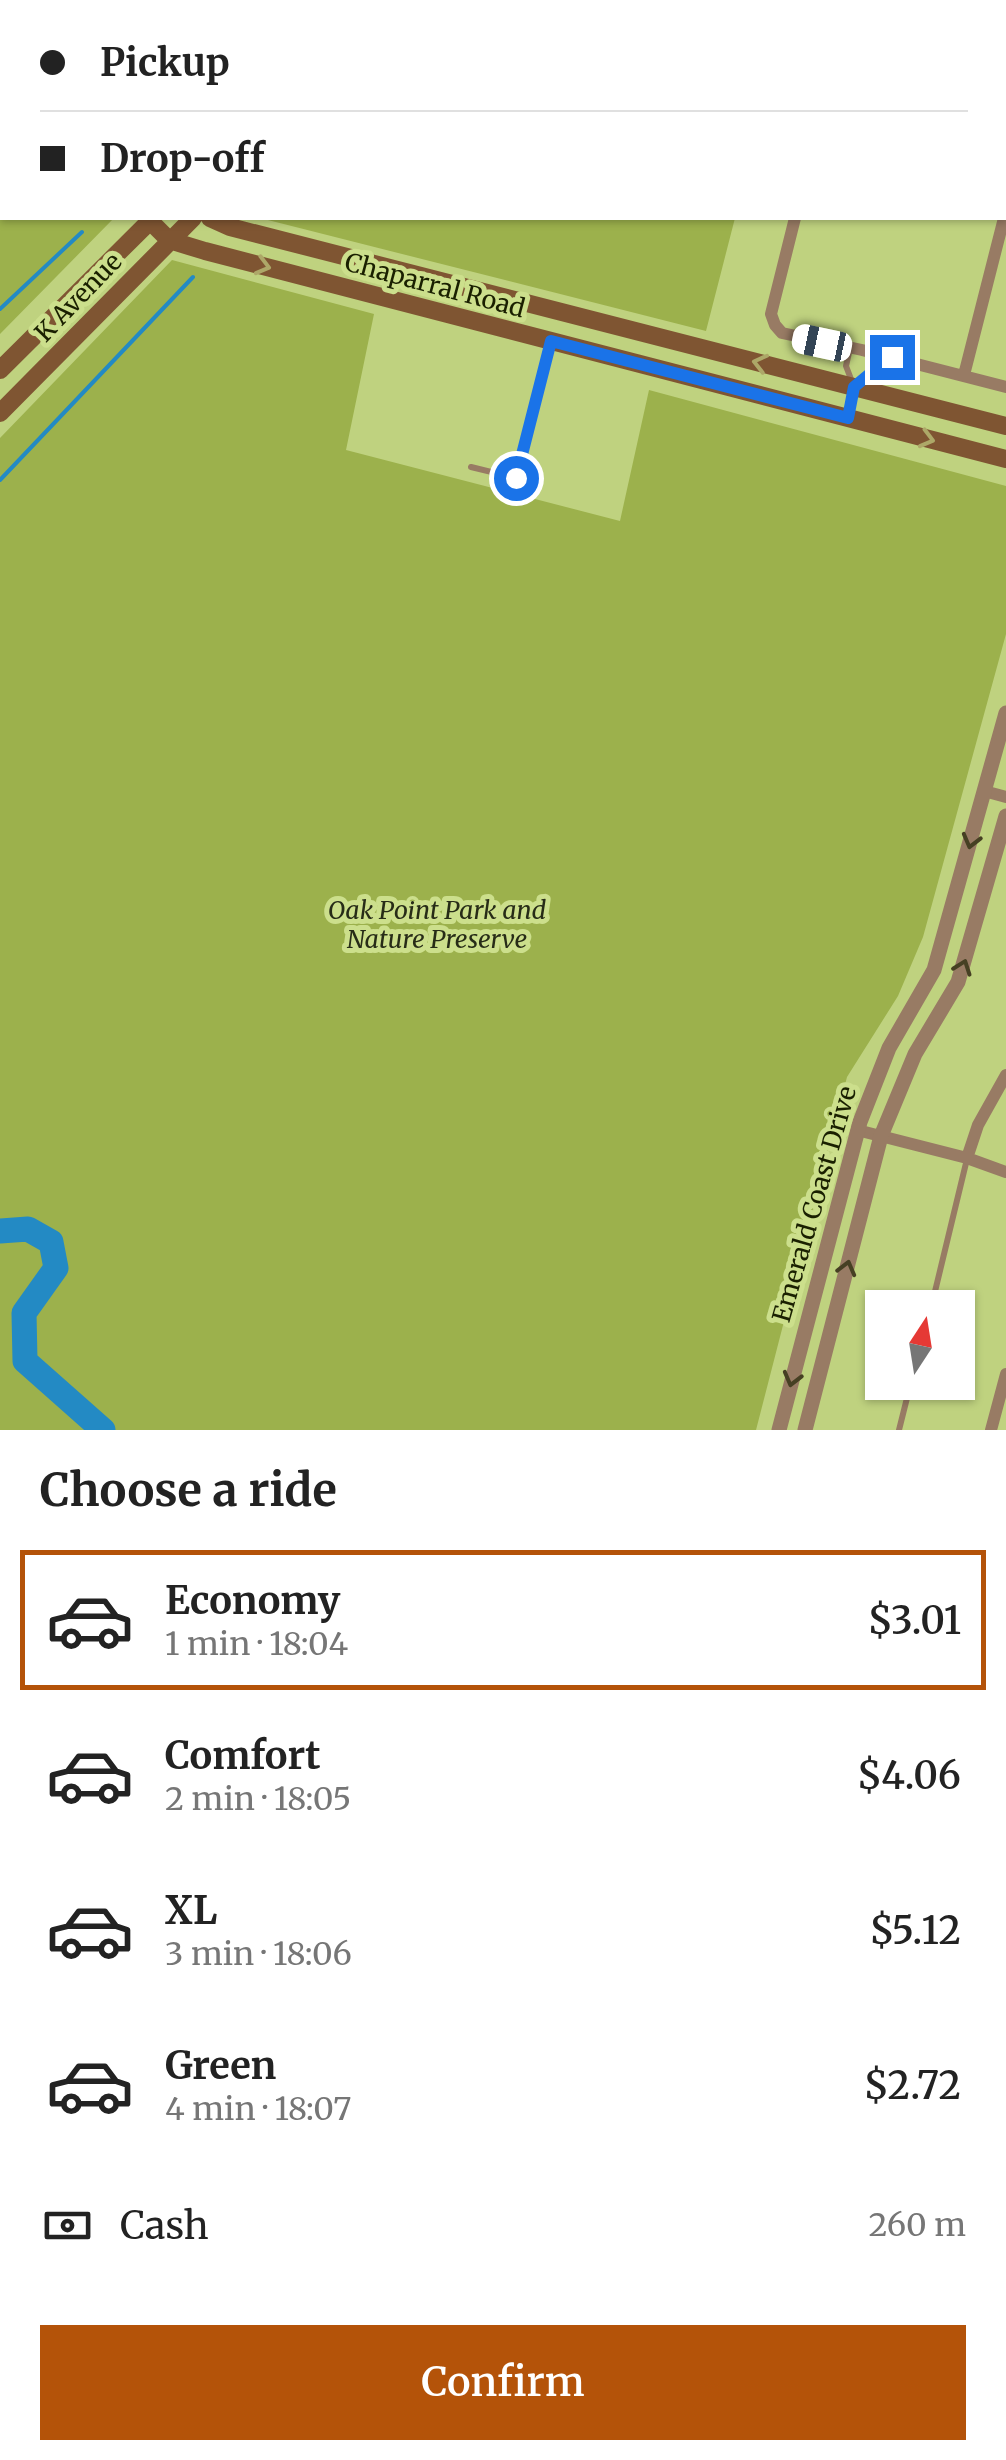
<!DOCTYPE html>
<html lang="en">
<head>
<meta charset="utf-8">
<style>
  :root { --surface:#fff; --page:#f2f2f2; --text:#222; --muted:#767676; --line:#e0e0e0; --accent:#b45309 }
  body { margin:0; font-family:Merriweather,serif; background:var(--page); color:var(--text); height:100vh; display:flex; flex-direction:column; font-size:38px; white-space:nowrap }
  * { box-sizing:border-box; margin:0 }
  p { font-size:32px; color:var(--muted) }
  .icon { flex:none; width:55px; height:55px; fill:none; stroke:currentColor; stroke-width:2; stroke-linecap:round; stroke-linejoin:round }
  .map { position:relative; height:1430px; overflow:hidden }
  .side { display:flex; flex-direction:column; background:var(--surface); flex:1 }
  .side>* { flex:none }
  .top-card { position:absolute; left:0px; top:0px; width:1008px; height:220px; box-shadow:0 2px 8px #0004; display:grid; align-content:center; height:220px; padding:0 40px; background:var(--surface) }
  .needle { width:65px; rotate:12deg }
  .controls { position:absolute; left:865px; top:1290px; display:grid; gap:20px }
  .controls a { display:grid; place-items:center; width:110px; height:110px; border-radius:0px; background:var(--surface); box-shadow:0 2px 8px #0004; font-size:50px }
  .end { position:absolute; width:45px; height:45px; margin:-22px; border:12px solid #1a73e8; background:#fff; box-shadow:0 0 0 5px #fff }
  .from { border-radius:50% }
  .car { position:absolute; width:30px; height:60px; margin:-30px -15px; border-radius:12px; box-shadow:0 0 8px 2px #0007; background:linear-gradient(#fff 24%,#345 0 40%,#fff 0 76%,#345 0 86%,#fff 0) }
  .top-card b { display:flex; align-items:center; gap:35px; height:95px; font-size:38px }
  .top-card b+b { border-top:2px solid var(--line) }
  .top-card i { width:25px; height:25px; background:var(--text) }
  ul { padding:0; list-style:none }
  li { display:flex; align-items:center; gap:30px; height:140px; margin:0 20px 15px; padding:0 20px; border:5px solid transparent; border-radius:0px }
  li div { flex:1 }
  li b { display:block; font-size:38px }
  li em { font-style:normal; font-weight:600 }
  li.on { border-color:var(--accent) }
  li>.icon { width:90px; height:90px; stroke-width:1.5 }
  h2 { padding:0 40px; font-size:45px; line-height:120px }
  .pay { display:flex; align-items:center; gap:25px; height:110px; padding:0 40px; font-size:38px }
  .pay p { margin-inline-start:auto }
  .action { display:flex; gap:20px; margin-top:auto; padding:20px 40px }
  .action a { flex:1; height:115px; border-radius:0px; background:var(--accent); color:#fff; font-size:40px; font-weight:600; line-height:115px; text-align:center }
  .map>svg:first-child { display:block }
  .green { fill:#9cb14c }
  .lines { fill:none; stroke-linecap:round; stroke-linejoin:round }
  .stream { stroke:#238ac4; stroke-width:4 }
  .river { stroke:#238ac4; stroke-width:25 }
  .service { stroke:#987b64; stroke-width:6 }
  .minor { stroke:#987b64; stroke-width:12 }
  .tertiary { stroke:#987b64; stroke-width:15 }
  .secondary { stroke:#7f5532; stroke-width:18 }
  .oneway { stroke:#ada868 }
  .oneway2 { stroke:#464023 }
  .route { stroke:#1a73e8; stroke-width:12 }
  .labels { text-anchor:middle; stroke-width:10; stroke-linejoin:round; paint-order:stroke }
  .street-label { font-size:25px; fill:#1a2000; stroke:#ccdf8c }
  .park-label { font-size:25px; font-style:italic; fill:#272c17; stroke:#ccdf8c }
</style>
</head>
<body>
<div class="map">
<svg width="1006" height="1430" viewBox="0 0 1006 1430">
  <rect width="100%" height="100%" fill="#bfd27f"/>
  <path class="green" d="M 0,0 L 327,0 L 2,2 L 2,218 L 114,218 L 0,334 Z
    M 437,0 L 792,0 L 435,2 Z
    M 260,218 L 735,218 L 706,331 Z
    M 172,260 L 374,314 L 346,450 L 620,521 L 649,390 L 1006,486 L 1006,634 L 923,937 L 898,996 L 847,1077 L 756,1430 L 0,1430 L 0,438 Z"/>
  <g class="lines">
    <path class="stream" d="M 0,309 L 82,232
      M 0,480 L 193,277"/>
    <path class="river" d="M 0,1231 L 28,1229 L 51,1242 L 56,1268 L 24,1313 L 25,1361 L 103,1430"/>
    <path class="service" d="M 850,348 L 846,366 L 854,387 L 872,372 L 876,354
      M 471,467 L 516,478 L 551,342
      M 931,1308 L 967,1159
      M 899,1430 L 911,1382"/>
    <path class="minor" d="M 874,0 L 882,2
      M 858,2 L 863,0
      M 1005,40 L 1006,41
      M 1005,205 L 1006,191
      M 795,218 L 771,314 L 775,325 L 782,333 L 862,350 L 1006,387
      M 964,375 L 1004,218
      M 984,791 L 1006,797
      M 857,1130 L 967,1158 L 1006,1172
      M 967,1158 L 978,1125 L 1006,1075
      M 991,1430 L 1006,1374"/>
    <path class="tertiary" d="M 779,1430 L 860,1122 L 889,1048 L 934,970 L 1006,713
      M 805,1430 L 881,1136 L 915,1054 L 958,982 L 1006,816"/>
    <path class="secondary" d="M 370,2 L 372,0
      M 406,2 L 408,0
      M 210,218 L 230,227 L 1006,426
      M 150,221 L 169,240 L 205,251 L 1006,459
      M 0,370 L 153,218
      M 0,413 L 193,218"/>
  </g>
  <defs><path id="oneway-chevron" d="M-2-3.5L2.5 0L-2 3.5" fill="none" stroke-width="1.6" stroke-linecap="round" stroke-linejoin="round" transform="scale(2.5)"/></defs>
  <g class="oneway">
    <use href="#oneway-chevron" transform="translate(263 266) rotate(15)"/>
    <use href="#oneway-chevron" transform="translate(760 363) rotate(-166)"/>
    <use href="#oneway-chevron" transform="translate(927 439) rotate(15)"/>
  </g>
  <g class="oneway2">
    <use href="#oneway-chevron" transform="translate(971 841) rotate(105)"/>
    <use href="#oneway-chevron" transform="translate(963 967) rotate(-70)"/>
    <use href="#oneway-chevron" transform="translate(847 1268) rotate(-75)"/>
    <use href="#oneway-chevron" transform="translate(792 1379) rotate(105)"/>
  </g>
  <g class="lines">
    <path class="route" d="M 516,478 L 551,341 L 848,418 L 854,387 L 872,372 L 876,353 L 892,357"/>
  </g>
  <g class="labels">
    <g class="street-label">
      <text transform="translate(435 285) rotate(15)" y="9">Chaparral Road</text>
      <text transform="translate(78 297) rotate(-46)" y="9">K Avenue</text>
      <text transform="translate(814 1204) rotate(-74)" y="9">Emerald Coast Drive</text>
    </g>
    <g class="park-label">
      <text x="437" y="919">Oak Point Park and<tspan x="437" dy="29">Nature Preserve</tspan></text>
    </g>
  </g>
</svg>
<div class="controls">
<a><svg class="needle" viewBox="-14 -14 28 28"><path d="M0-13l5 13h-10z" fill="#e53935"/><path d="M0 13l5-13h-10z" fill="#767676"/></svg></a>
</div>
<i class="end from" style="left:516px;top:478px"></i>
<i class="end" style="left:892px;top:357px"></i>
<i class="car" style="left:822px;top:343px;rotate:282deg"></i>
<div class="top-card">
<b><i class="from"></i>Pickup</b>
<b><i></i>Drop-off</b>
</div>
</div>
<section class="side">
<h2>Choose a ride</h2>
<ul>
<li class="on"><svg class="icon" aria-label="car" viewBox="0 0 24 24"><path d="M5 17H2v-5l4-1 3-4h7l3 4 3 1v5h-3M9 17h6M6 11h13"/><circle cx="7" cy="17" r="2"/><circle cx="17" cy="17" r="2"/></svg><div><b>Economy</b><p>1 min · 18:04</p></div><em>$3.01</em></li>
<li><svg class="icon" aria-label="car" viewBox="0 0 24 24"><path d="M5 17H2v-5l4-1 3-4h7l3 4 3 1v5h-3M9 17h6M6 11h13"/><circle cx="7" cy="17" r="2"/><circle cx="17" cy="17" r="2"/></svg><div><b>Comfort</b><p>2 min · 18:05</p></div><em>$4.06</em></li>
<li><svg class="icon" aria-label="car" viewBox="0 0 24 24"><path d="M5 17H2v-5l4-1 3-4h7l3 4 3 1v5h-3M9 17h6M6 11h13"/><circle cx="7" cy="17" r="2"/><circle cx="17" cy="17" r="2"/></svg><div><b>XL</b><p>3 min · 18:06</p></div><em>$5.12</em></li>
<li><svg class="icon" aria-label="car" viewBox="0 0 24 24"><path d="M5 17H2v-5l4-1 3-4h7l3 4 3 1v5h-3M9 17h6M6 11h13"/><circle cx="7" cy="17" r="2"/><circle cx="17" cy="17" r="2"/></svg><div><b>Green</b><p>4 min · 18:07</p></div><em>$2.72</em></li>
</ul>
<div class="pay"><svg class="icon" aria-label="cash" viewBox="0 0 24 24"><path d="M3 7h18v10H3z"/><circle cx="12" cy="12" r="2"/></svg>Cash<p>260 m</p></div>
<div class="action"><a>Confirm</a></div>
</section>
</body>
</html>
